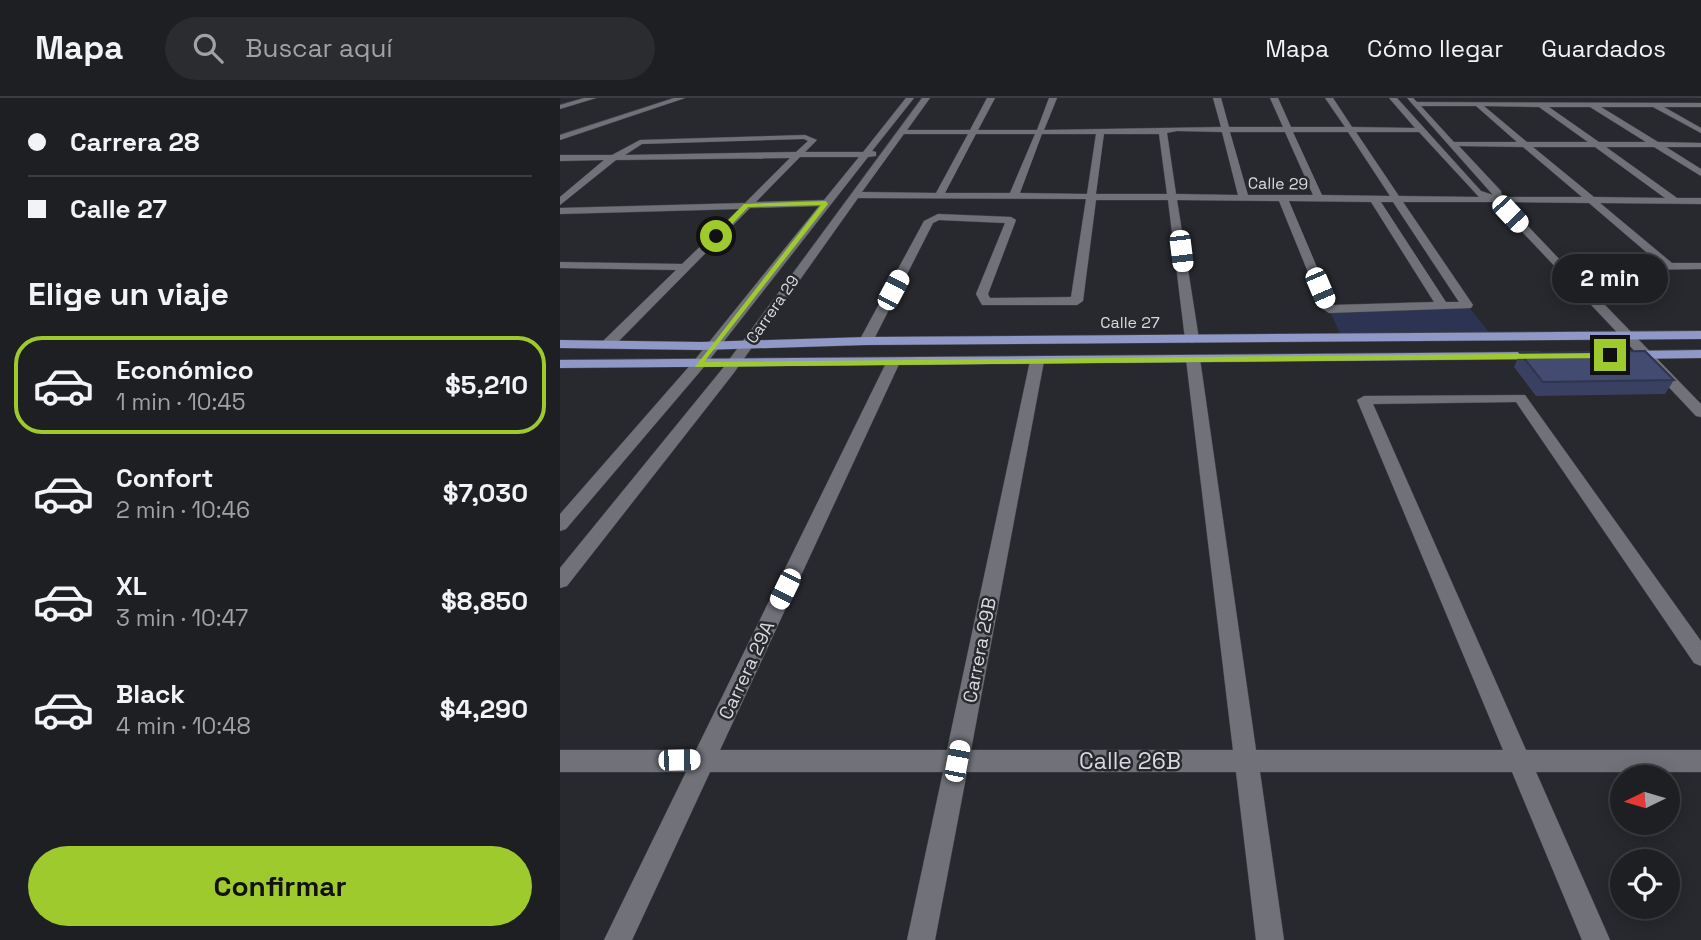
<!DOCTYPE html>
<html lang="es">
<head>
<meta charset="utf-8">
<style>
  :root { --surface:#1d1f22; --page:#2a2c2f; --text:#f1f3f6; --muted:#a0a2a5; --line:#3b3d40; --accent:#9fca2d }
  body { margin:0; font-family:"Space Grotesk",sans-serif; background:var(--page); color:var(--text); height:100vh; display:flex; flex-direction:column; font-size:26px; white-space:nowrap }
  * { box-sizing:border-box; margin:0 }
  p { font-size:23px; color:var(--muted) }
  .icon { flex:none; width:38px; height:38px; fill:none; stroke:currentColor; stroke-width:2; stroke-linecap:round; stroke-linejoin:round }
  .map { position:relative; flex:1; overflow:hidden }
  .drawer { display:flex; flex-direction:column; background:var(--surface); width:560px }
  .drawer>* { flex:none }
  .banner { display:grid; align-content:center; height:154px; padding:0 28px; background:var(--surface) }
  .needle { width:46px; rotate:265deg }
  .buttons { position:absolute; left:1050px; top:667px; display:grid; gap:14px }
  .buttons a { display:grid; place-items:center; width:70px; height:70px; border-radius:50%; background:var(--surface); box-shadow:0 4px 18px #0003,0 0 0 2px var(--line); font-size:35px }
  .end { position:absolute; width:32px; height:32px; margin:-16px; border:9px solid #9fca2d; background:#111; box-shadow:0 0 0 4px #111 }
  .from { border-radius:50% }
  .bubble { position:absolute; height:49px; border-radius:24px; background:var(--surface); box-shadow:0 4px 18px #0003,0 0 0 2px var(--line); font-size:23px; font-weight:800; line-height:49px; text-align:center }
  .car { position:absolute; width:21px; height:42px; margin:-21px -10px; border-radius:9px; box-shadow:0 0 5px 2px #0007; background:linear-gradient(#fff 24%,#345 0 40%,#fff 0 76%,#345 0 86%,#fff 0) }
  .banner b { display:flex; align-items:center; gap:24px; height:66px; font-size:26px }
  .banner b+b { border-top:2px solid var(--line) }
  .banner i { width:18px; height:18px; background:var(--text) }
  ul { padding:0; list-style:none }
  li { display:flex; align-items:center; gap:21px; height:98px; margin:0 14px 10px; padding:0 14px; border:4px solid transparent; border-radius:28px }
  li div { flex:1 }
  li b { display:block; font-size:26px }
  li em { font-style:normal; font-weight:800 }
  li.selected { border-color:var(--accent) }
  li>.icon { width:63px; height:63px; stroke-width:1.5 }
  h2 { padding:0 28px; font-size:32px; line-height:84px }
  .cta { display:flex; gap:14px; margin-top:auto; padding:14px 28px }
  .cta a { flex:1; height:80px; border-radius:42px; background:var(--accent); color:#111; font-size:28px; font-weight:800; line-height:80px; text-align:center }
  header { display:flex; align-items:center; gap:42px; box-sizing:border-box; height:98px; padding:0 35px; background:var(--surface); border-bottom:2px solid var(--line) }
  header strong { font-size:33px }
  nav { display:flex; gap:38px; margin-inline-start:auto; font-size:24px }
  .search { width:490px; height:63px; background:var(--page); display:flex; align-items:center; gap:18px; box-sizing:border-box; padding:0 24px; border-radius:38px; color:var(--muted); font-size:26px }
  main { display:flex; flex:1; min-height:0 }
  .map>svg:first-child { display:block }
  .green { fill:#2d3352 }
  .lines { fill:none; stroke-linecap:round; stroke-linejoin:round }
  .minor-casing { stroke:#44454a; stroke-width:1 }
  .major-casing { stroke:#44454a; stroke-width:1 }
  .minor { fill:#717279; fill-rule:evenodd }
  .major { fill:#8f98c6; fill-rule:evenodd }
  .wall { fill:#3a4061 }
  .building { fill:#434b71; stroke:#2f344f; stroke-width:2 }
  .route { fill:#9fca2d }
  .labels { text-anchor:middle; stroke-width:5; stroke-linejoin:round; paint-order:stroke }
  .far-street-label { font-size:16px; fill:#d8d9dd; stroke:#27292e }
  .street-label { font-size:19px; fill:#d8d9dd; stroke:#27292e }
  .near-street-label { font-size:23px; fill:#d8d9dd; stroke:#27292e }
</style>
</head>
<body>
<header>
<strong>Mapa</strong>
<div class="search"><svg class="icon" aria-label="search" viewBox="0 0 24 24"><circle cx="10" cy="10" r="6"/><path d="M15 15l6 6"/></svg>Buscar aquí</div>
<nav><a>Mapa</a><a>Cómo llegar</a><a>Guardados</a></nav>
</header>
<main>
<section class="drawer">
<div class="banner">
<b><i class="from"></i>Carrera 28</b>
<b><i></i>Calle 27</b>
</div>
<h2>Elige un viaje</h2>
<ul>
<li class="selected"><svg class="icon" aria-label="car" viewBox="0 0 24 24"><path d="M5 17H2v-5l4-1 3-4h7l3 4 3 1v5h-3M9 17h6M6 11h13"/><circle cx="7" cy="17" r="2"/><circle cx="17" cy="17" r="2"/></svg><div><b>Económico</b><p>1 min · 10:45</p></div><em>$5,210</em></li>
<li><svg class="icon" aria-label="car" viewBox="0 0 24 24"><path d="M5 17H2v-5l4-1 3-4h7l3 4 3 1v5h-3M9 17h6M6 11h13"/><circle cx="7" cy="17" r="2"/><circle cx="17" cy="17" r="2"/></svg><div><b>Confort</b><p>2 min · 10:46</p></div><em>$7,030</em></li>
<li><svg class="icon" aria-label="car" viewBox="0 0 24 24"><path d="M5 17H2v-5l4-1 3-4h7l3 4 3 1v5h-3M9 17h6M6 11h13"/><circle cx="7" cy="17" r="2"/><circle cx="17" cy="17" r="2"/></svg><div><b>XL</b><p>3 min · 10:47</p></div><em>$8,850</em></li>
<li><svg class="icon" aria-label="car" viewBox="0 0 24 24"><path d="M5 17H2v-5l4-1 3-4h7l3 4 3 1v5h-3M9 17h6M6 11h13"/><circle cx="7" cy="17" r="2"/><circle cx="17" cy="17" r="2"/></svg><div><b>Black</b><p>4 min · 10:48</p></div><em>$4,290</em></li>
</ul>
<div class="cta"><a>Confirmar</a></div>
</section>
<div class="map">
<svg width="1141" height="842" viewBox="0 0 1141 842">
  <rect width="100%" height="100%" fill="#27292e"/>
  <path class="green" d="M 907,207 L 932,238 L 782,240 L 769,211 Z"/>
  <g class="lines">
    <defs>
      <path id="minor" d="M 24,0 L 36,0 L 0,11 L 0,7 Z
        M 114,0 L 125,0 L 0,42 L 0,37 Z
        M 346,0 L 354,0 L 312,53 L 316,54 L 316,58 L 308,59 L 143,270 L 6,431 L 0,433 L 0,416 L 133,264 L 259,108 L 190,110 L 52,250 L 42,250 L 42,244 L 116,172 L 0,170 L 0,164 L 122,166 L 179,111 L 0,116 L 0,110 L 185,105 L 230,60 L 56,62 L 0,107 L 0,99 L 44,62 L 0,63 L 0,57 L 52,57 L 80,42 L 245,37 L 257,42 L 245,54 L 303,54 ZM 244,41 L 248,43 L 236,54 L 65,57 L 82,46 ZM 240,59 L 299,59 L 264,102 L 196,104 Z
        M 362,0 L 370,0 L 347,32 L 410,32 L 427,0 L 435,0 L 418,32 L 477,32 L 489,0 L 497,0 L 484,32 L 661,29 L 653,0 L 661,0 L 669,29 L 723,29 L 710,0 L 718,0 L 731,29 L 785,29 L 765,0 L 773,0 L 792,29 L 855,30 L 829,0 L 837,0 L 921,93 L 933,97 L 847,0 L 853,0 L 857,4 L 1141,5 L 1141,9 L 1104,9 L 1141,30 L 1141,35 L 1093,9 L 1041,9 L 1098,44 L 1141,45 L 1141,49 L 1106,49 L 1141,71 L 1141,78 L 1094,49 L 1046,49 L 1117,100 L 1141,100 L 1141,106 L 1040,105 L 1112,165 L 1141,165 L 1141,171 L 1012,173 L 1141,306 L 1141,319 L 1136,318 L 934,104 L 843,104 L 913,207 L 911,210 L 769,215 L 763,211 L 719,103 L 617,102 L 639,241 L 632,245 L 625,241 L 608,102 L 536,102 L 523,203 L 517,207 L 422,207 L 416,196 L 445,125 L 379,122 L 373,125 L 313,243 L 306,247 L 299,243 L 364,123 L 378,116 L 451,119 L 456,122 L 428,196 L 430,200 L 511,199 L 526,101 L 298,100 L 173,276 L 7,488 L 0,490 L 0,470 L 163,270 ZM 861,8 L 916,8 L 957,44 L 894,44 ZM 924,8 L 979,9 L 1028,44 L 967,44 ZM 989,9 L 1030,9 L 1086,44 L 1039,44 ZM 617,33 L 662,34 L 678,97 L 616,96 L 607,35 ZM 670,34 L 725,34 L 753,97 L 688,97 ZM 733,34 L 788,34 L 830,98 L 762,97 ZM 796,34 L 859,34 L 919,99 L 839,98 ZM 344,36 L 408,36 L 376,95 L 302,94 ZM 416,36 L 475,36 L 450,95 L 385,95 ZM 482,36 L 536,36 L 527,96 L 460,95 ZM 544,36 L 599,36 L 607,96 L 536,96 ZM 899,48 L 963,49 L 1022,99 L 942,99 L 941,93 ZM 973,49 L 1035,49 L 1105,100 L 1034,99 ZM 729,103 L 811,104 L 874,204 L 773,207 ZM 821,104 L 833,104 L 899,204 L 886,204 ZM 945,104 L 1029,105 L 1099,165 L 1005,167 Z
        M 633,257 L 640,261 L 696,652 L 943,652 L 797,302 L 804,298 L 965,297 L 1141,543 L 1141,568 L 1134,565 L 956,304 L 813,306 L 966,652 L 1141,652 L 1141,674 L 976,674 L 1050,842 L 1022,842 L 952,674 L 700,674 L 724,842 L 696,842 L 676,674 L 407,674 L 375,842 L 347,842 L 383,674 L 150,674 L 72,842 L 44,842 L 126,674 L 0,674 L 0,652 L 136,652 L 328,261 L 338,261 L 340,264 L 160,652 L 387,652 L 470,263 L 477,259 L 484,263 L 411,652 L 673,652 L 626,261 Z"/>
      <path id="major" d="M 1141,233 L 1141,241 L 306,247 L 141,252 L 0,250 L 0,242 L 141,244 L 306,239 Z
        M 1141,252 L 1141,260 L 1067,261 L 1060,257 L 1067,253 Z
        M 980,254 L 987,258 L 985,261 L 0,270 L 0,262 Z"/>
    </defs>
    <use href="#minor" class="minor-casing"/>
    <use href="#major" class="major-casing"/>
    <use href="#minor" class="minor"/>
    <use href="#major" class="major"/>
  </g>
  <path class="wall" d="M 960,255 L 1114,282 L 1105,296 L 976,298 L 954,269 Z"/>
  <path class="building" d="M 1085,253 L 1114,282 L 983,284 L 960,255 Z"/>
  <path class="route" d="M 266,103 L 268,106 L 144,264 L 1050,255 L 1055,257 L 1050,260 L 135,269 L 261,107 L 188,109 L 159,140 L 154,140 L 154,137 L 184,106 Z"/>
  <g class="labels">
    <g class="far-street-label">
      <text transform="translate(718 85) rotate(1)" y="6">Calle 29</text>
      <text transform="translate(212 211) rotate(-55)" y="6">Carrera 29</text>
      <text x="570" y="230">Calle 27</text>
    </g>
    <g class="street-label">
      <text transform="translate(419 552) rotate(-79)" y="7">Carrera 29B</text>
      <text transform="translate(186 572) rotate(-65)" y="7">Carrera 29A</text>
    </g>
    <g class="near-street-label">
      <text x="570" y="671">Calle 26B</text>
    </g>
  </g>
</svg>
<div class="buttons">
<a><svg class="needle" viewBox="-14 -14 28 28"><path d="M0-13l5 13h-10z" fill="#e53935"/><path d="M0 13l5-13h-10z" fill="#a0a2a5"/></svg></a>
<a><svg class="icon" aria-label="locate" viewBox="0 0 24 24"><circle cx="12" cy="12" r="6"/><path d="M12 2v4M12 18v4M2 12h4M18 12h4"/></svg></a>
</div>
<i class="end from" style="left:156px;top:138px"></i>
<i class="end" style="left:1050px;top:257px"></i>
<div class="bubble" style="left:992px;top:156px;width:116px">2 min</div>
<i class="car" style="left:950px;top:116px;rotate:137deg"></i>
<i class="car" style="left:621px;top:153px;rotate:173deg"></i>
<i class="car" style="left:760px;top:190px;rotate:157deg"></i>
<i class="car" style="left:333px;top:192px;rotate:28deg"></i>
<i class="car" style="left:225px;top:491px;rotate:206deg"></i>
<i class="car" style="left:119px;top:662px;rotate:89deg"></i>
<i class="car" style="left:397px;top:663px;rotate:11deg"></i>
</div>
</main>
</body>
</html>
